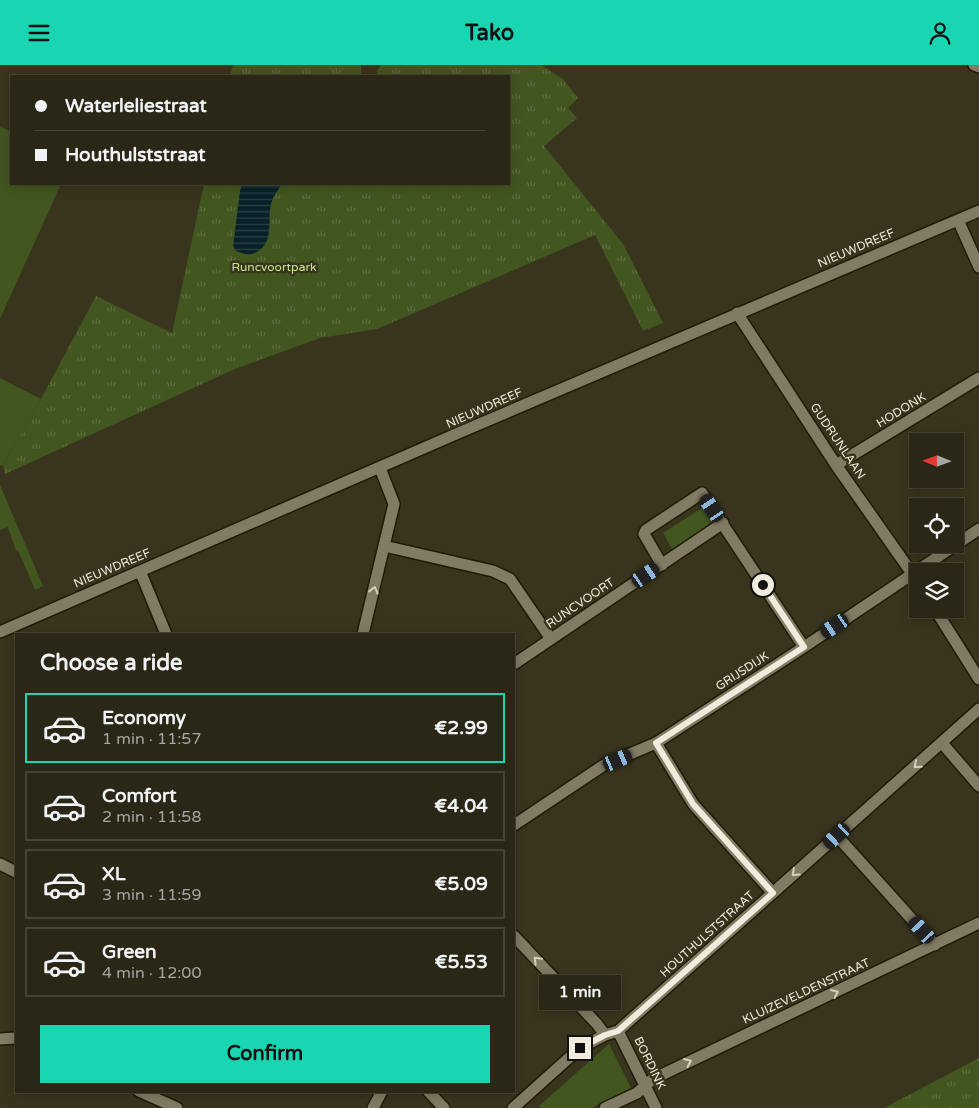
<!DOCTYPE html>
<html lang="en">
<head>
<meta charset="utf-8">
<style>
  :root { --surface:#2b2716; --page:#373323; --text:#f1f3f6; --muted:#a6a5a1; --line:#474435; --accent:#1ad5b2 }
  body { margin:0; font-family:"Varela Round",sans-serif; background:var(--page); color:var(--text); height:100vh; display:flex; flex-direction:column; font-size:19px; white-space:nowrap }
  * { box-sizing:border-box; margin:0 }
  p { font-size:16px; color:var(--muted) }
  .icon { flex:none; width:28px; height:28px; fill:none; stroke:currentColor; stroke-width:2; stroke-linecap:round; stroke-linejoin:round }
  .map { position:relative; flex:1; overflow:hidden }
  .sheet { position:absolute; left:15px; top:568px; width:500px; height:460px; display:flex; flex-direction:column; background:var(--surface); border-radius:0px; box-shadow:0 2px 12px #0003,0 0 0 1px var(--line) }
  .sheet>* { flex:none }
  .banner { position:absolute; left:10px; top:10px; width:500px; height:110px; border-radius:0px; box-shadow:0 2px 12px #0003,0 0 0 1px var(--line); display:grid; align-content:center; height:110px; padding:0 25px; background:var(--surface) }
  .needle { width:32px; rotate:271deg }
  .fabs { position:absolute; left:909px; top:368px; display:grid; gap:10px }
  .fabs a { display:grid; place-items:center; width:55px; height:55px; border-radius:0px; background:var(--surface); box-shadow:0 2px 12px #0003,0 0 0 1px var(--line); font-size:25px }
  .end { position:absolute; width:22px; height:22px; margin:-11px; border:6px solid #efecde; background:#111; box-shadow:0 0 0 2px #111 }
  .from { border-radius:50% }
  .bubble { position:absolute; height:35px; border-radius:0px; background:var(--surface); box-shadow:0 2px 12px #0003,0 0 0 1px var(--line); font-size:16px; font-weight:700; line-height:35px; text-align:center }
  .car { position:absolute; width:15px; height:30px; margin:-15px -8px; border-radius:6px; box-shadow:0 0 4px 1px #0007; background:linear-gradient(#222 24%,#8ab4d8 0 40%,#222 0 76%,#8ab4d8 0 86%,#222 0) }
  .banner b { display:flex; align-items:center; gap:18px; height:48px; font-size:19px }
  .banner b+b { border-top:1px solid var(--line) }
  .banner i { width:12px; height:12px; background:var(--text) }
  ul { padding:0; list-style:none }
  li { display:flex; align-items:center; gap:15px; height:70px; margin:0 10px 8px; padding:0 15px; border:2px solid var(--line); border-radius:0px }
  li div { flex:1 }
  li b { display:block; font-size:19px }
  li em { font-style:normal; font-weight:700 }
  li.on { border-color:var(--accent) }
  li>.icon { width:45px; height:45px; stroke-width:1.5 }
  h2 { padding:0 25px; font-size:22px; line-height:60px }
  .action { display:flex; gap:10px; margin-top:auto; padding:10px 25px }
  .action a { flex:1; height:58px; border-radius:0px; background:var(--accent); color:#111; font-size:20px; font-weight:700; line-height:58px; text-align:center }
  header { display:flex; justify-content:space-between; align-items:center; height:65px; padding:0 25px; background:var(--accent); color:#111; font-size:22px; font-weight:700 }
  .map>svg:first-child { display:block }
  .green { fill:#425620 }
  .park { fill:url(#park-tufts) }
  .water { fill:url(#water-rules) }
  .lines { fill:none; stroke-linecap:round; stroke-linejoin:round }
  .minor-casing { stroke:#201b05; stroke-width:14 }
  .minor { stroke:#807b62; stroke-width:11 }
  .oneway { stroke:#d3d0bf }
  .route { stroke:#efecde; stroke-width:6 }
  .labels { text-anchor:middle; stroke-width:5; stroke-linejoin:round; paint-order:stroke }
  .street-label { font-size:12px; fill:#efecde; stroke:#39341d }
  .park-label { font-size:12px; fill:#c5e893; stroke:#39341d }
</style>
</head>
<body>
<header><svg class="icon" aria-label="menu" viewBox="0 0 24 24"><path d="M4 6h16M4 12h16M4 18h16"/></svg>Tako<svg class="icon" aria-label="person" viewBox="0 0 24 24"><circle cx="12" cy="8" r="4"/><path d="M4 21q1-7 8-7t8 7"/></svg></header>
<div class="map">
<svg width="979" height="1043" viewBox="0 0 979 1043">
  <defs>
    <pattern id="park-tufts" width="24" height="20" patternUnits="userSpaceOnUse" patternTransform="scale(1.25)"><rect width="24" height="20" fill="#425620"/><path d="M3 7l-1-3M5 7V3M7 7l1-3M15 17l-1-3M17 17v-4M19 17l1-3" fill="none" stroke="#5e6e40"/></pattern>
    <pattern id="water-rules" width="6" height="5" patternUnits="userSpaceOnUse" patternTransform="scale(1.25)"><rect width="6" height="5" fill="#082129"/><path d="M0 2.5h6" fill="none" stroke="#2c4148"/></pattern>
  </defs>
  <rect width="100%" height="100%" fill="#39341d"/>
  <path class="green" d="M 0,62 L 11,66 L 11,119 L 61,119 L 0,254 Z
    M 0,313 L 41,334 L 3,400 L 0,401 Z
    M 0,420 L 43,521 L 35,525 L 18,485 L 16,486 L 8,462 L 0,465 Z
    M 702,443 L 713,458 L 672,484 L 663,468 Z
    M 609,979 L 631,1023 L 591,1043 L 541,1043 L 539,1041 Z"/>
  <path class="park" d="M 233,0 L 361,0 L 361,9 L 358,9 L 358,11 L 230,11 Z
    M 381,0 L 541,0 L 563,14 L 578,33 L 568,43 L 577,53 L 544,81 L 623,179 L 663,258 L 643,266 L 595,170 L 377,264 L 320,273 L 235,304 L 5,409 L 3,400 L 41,334 L 96,231 L 172,268 L 204,119 L 509,119 L 509,11 L 377,11 L 377,6 Z
    M 979,993 L 979,1043 L 884,1043 Z"/>
  <path class="water" d="M 242,119 L 282,119 C 278,126 273,131 271,139 C 267,154 274,172 261,184 C 253,191 246,190 236,186 L 233,181 L 240,126 Z"/>
  <g class="lines">
    <defs>
      <path id="minor" d="M 974,0 L 979,2
        M 958,155 L 979,202
        M 737,248 L 836,400 L 918,517
        M 836,400 L 979,313
        M 384,481 L 493,506 L 510,514 L 551,574
        M 662,500 L 644,469 L 646,465 L 702,428 L 804,582
        M 140,506 L 166,569
        M 935,544 L 979,614
        M 0,567 L 463,366 L 979,146
        M 363,569 L 394,439 L 380,403
        M 514,599 L 723,458
        M 656,678 L 693,739 L 773,828
        M 942,678 L 979,721
        M 514,760 L 604,700 L 656,678 L 804,582 L 979,464
        M 837,771 L 935,880
        M 0,799 L 16,807
        M 514,871 L 597,959 L 605,970
        M 618,966 L 656,1043
        M 0,974 L 16,973
        M 139,1026 L 177,1043
        M 428,1026 L 444,1043
        M 373,1043 L 382,1026
        M 513,1043 L 580,983 L 605,970 L 618,966 L 979,644
        M 605,1043 L 637,1028 L 653,1014 L 979,858"/>
    </defs>
    <use href="#minor" class="minor-casing"/>
    <use href="#minor" class="minor"/>
  </g>
  <defs><path id="oneway-chevron" d="M-2-3.5L2.5 0L-2 3.5" fill="none" stroke-width="1.6" stroke-linecap="round" stroke-linejoin="round" transform="scale(1.25)"/></defs>
  <g class="oneway">
    <use href="#oneway-chevron" transform="translate(374 525) rotate(-76)"/>
    <use href="#oneway-chevron" transform="translate(917 700) rotate(139)"/>
    <use href="#oneway-chevron" transform="translate(795 808) rotate(138)"/>
    <use href="#oneway-chevron" transform="translate(537 895) rotate(-134)"/>
    <use href="#oneway-chevron" transform="translate(835 928) rotate(-25)"/>
    <use href="#oneway-chevron" transform="translate(688 997) rotate(-25)"/>
  </g>
  <g class="lines">
    <path class="route" d="M 580,983 L 605,970 L 618,966 L 773,828 L 693,739 L 656,678 L 804,582 L 763,520"/>
  </g>
  <g class="labels">
    <g class="street-label">
      <text transform="translate(856 183) rotate(-23)" y="4">NIEUWDREEF</text>
      <text transform="translate(484 343) rotate(-24)" y="4">NIEUWDREEF</text>
      <text transform="translate(901 345) rotate(-31)" y="4">HODONK</text>
      <text transform="translate(838 376) rotate(56)" y="4">GUDRUNLAAN</text>
      <text transform="translate(112 503) rotate(-23)" y="4">NIEUWDREEF</text>
      <text transform="translate(580 538) rotate(-34)" y="4">RUNCVOORT</text>
      <text transform="translate(742 606) rotate(-33)" y="4">GRIJSDIJK</text>
      <text transform="translate(707 869) rotate(-42)" y="4">HOUTHULSTSTRAAT</text>
      <text transform="translate(806 926) rotate(-25)" y="4">KLUIZEVELDENSTRAAT</text>
      <text transform="translate(650 998) rotate(64)" y="4">BORDINK</text>
    </g>
    <g class="park-label">
      <text x="274" y="206">Runcvoortpark</text>
    </g>
  </g>
</svg>
<div class="fabs">
<a><svg class="needle" viewBox="-14 -14 28 28"><path d="M0-13l5 13h-10z" fill="#e53935"/><path d="M0 13l5-13h-10z" fill="#a6a5a1"/></svg></a>
<a><svg class="icon" aria-label="locate" viewBox="0 0 24 24"><circle cx="12" cy="12" r="6"/><path d="M12 2v4M12 18v4M2 12h4M18 12h4"/></svg></a>
<a><svg class="icon" aria-label="layers" viewBox="0 0 24 24"><path d="M12 4l9 5-9 5-9-5zM3 14l9 5 9-5"/></svg></a>
</div>
<i class="end from" style="left:763px;top:520px"></i>
<i class="end" style="left:580px;top:983px"></i>
<div class="bubble" style="left:539px;top:910px;width:82px">1 min</div>
<i class="car" style="left:712px;top:443px;rotate:326deg"></i>
<i class="car" style="left:646px;top:510px;rotate:56deg"></i>
<i class="car" style="left:835px;top:561px;rotate:236deg"></i>
<i class="car" style="left:618px;top:695px;rotate:67deg"></i>
<i class="car" style="left:837px;top:771px;rotate:228deg"></i>
<i class="car" style="left:922px;top:865px;rotate:318deg"></i>
<div class="banner">
<b><i class="from"></i>Waterleliestraat</b>
<b><i></i>Houthulststraat</b>
</div>
<section class="sheet">
<h2>Choose a ride</h2>
<ul>
<li class="on"><svg class="icon" aria-label="car" viewBox="0 0 24 24"><path d="M5 17H2v-5l4-1 3-4h7l3 4 3 1v5h-3M9 17h6M6 11h13"/><circle cx="7" cy="17" r="2"/><circle cx="17" cy="17" r="2"/></svg><div><b>Economy</b><p>1 min · 11:57</p></div><em>€2.99</em></li>
<li><svg class="icon" aria-label="car" viewBox="0 0 24 24"><path d="M5 17H2v-5l4-1 3-4h7l3 4 3 1v5h-3M9 17h6M6 11h13"/><circle cx="7" cy="17" r="2"/><circle cx="17" cy="17" r="2"/></svg><div><b>Comfort</b><p>2 min · 11:58</p></div><em>€4.04</em></li>
<li><svg class="icon" aria-label="car" viewBox="0 0 24 24"><path d="M5 17H2v-5l4-1 3-4h7l3 4 3 1v5h-3M9 17h6M6 11h13"/><circle cx="7" cy="17" r="2"/><circle cx="17" cy="17" r="2"/></svg><div><b>XL</b><p>3 min · 11:59</p></div><em>€5.09</em></li>
<li><svg class="icon" aria-label="car" viewBox="0 0 24 24"><path d="M5 17H2v-5l4-1 3-4h7l3 4 3 1v5h-3M9 17h6M6 11h13"/><circle cx="7" cy="17" r="2"/><circle cx="17" cy="17" r="2"/></svg><div><b>Green</b><p>4 min · 12:00</p></div><em>€5.53</em></li>
</ul>
<div class="action"><a>Confirm</a></div>
</section>
</div>
</body>
</html>
